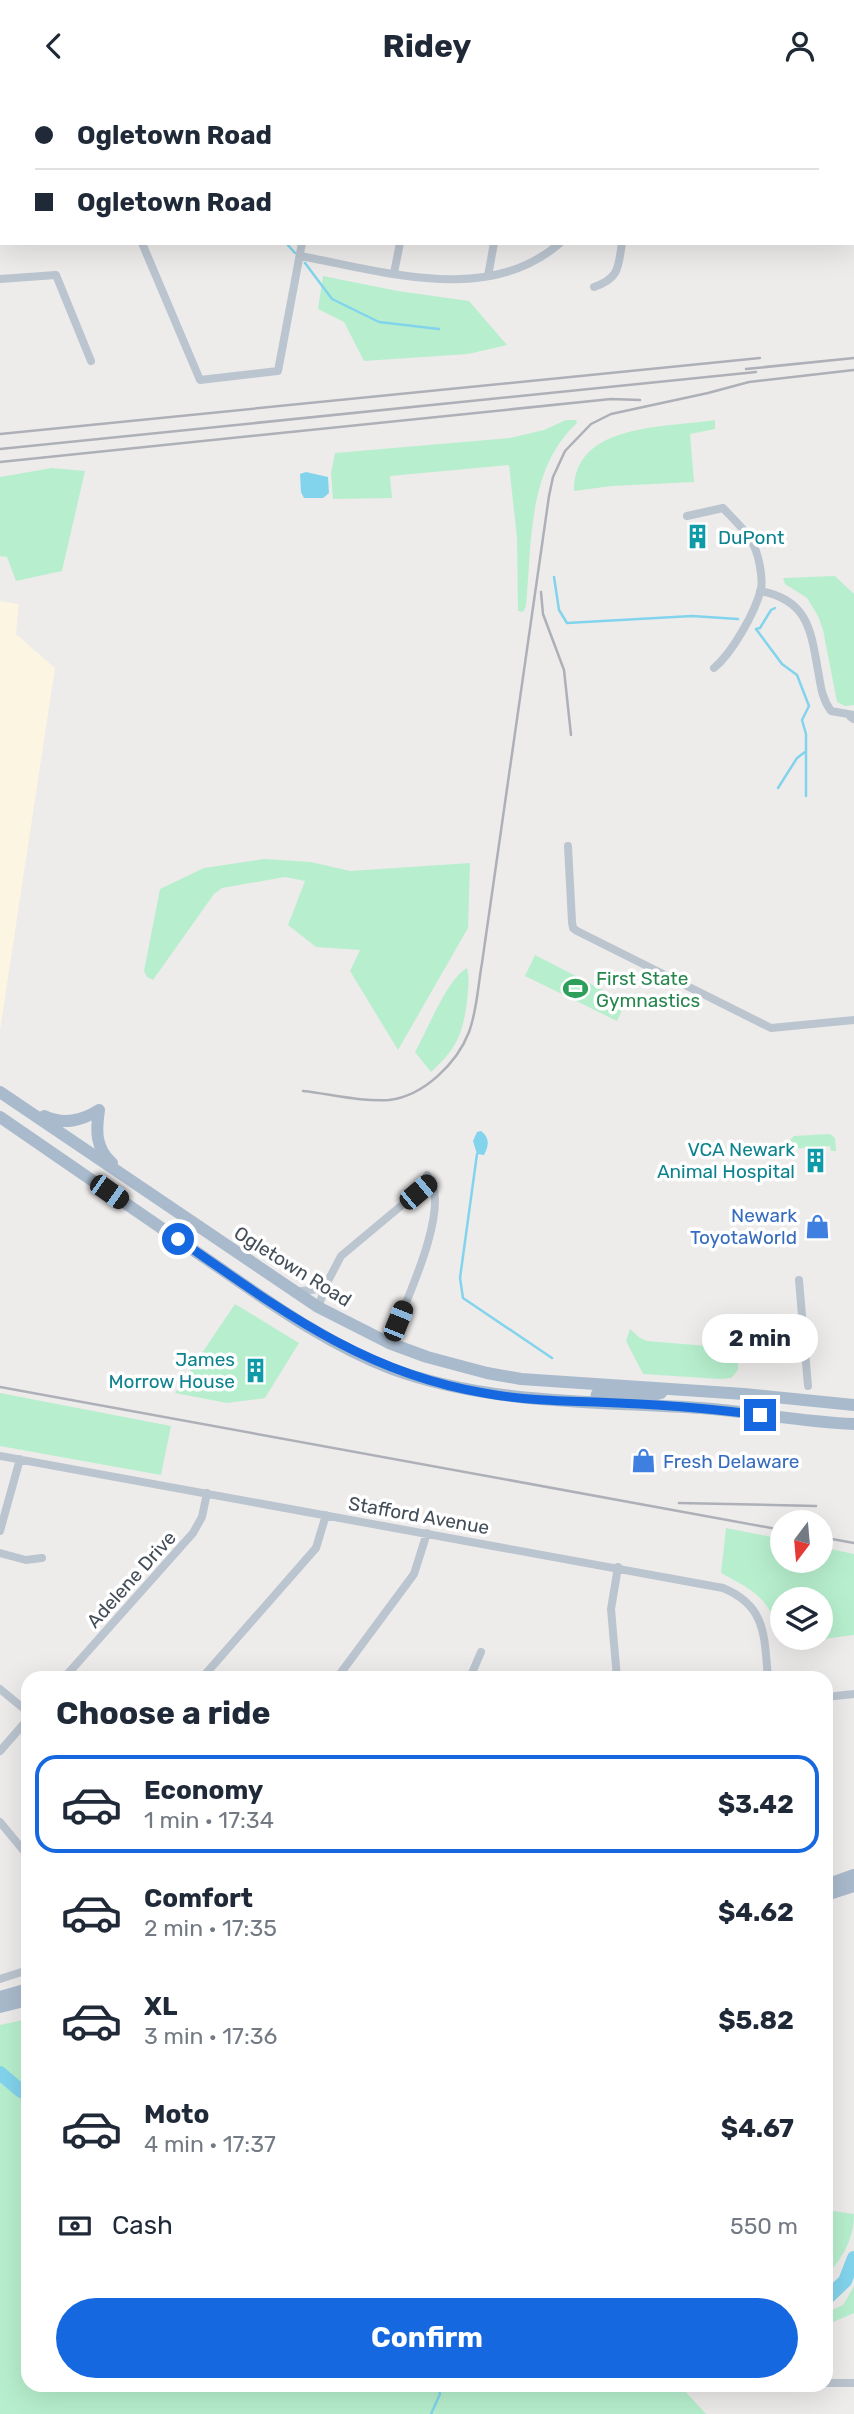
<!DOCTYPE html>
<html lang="en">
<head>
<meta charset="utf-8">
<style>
  :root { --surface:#fff; --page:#f2f2f3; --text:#1f2937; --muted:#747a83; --line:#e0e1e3; --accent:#1568df }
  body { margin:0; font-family:Rubik,sans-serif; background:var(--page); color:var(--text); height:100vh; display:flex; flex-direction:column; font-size:26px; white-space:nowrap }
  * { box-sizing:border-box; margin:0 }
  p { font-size:23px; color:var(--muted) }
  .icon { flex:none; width:38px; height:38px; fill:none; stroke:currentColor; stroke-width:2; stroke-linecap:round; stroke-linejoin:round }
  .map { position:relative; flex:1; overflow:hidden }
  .drawer { position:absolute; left:21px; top:1580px; width:812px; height:721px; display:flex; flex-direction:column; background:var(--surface); border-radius:21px; box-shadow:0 7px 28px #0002 }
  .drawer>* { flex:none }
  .hud { position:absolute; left:0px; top:0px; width:854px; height:154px; box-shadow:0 7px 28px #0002; display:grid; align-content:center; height:154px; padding:0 35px; background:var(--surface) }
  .needle { width:46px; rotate:196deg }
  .controls { position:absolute; left:770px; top:1419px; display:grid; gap:14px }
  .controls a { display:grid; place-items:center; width:63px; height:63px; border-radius:50%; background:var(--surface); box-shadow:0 7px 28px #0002; font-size:35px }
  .end { position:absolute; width:32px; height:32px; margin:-16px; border:9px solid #1568df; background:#fff; box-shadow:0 0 0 4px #fff }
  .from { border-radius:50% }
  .bubble { position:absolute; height:49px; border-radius:24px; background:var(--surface); box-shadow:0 7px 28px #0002; font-size:23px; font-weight:700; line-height:49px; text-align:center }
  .car { position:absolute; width:21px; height:42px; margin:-21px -10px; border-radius:9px; box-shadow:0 0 5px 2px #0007; background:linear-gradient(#222 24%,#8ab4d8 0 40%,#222 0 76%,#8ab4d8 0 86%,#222 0) }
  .hud b { display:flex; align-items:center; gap:24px; height:66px; font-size:26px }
  .hud b+b { border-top:2px solid var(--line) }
  .hud i { width:18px; height:18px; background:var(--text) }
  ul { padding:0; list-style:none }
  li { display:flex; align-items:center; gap:21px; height:98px; margin:0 14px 10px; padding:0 21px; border:4px solid transparent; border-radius:21px }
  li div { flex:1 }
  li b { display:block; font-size:26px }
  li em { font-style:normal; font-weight:700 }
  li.on { border-color:var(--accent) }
  li>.icon { width:63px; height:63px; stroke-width:1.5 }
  h2 { padding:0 35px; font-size:32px; line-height:84px }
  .pay { display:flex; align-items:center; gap:18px; height:77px; padding:0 35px; font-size:26px }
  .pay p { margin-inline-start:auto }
  .button { display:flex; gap:14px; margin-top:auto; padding:14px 35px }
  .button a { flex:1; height:80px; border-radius:42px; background:var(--accent); color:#fff; font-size:28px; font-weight:700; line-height:80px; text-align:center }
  header { display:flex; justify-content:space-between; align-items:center; height:91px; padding:0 35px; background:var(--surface); font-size:32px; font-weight:700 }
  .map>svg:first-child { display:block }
  .commercial { fill:#fcf5e2 }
  .green { fill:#b7efce }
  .water { fill:#82d4ed }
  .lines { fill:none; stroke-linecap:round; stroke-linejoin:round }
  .stream { stroke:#82d4ed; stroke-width:2.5 }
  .river { stroke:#82d4ed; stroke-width:14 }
  .minor { stroke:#bbc5cf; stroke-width:8 }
  .tertiary { stroke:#bbc5cf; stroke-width:10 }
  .primary { stroke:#a9bacc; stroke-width:12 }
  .rail { stroke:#adb0b6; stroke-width:2.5 }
  .route { stroke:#1568df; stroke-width:9 }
  .labels { text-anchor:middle; stroke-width:7; stroke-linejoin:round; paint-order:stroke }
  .culture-label { font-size:19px; fill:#0d838f; stroke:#fff; text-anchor:end }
  .leisure-label { font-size:19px; fill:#27864d; stroke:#fff; text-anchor:start }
  .shop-label { font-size:19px; fill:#366cbe; stroke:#fff; text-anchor:end }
  .street-label { font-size:19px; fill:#434e59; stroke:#fff }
</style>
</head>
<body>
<header><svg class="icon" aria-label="back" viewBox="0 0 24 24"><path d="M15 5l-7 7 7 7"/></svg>Ridey<svg class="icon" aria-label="person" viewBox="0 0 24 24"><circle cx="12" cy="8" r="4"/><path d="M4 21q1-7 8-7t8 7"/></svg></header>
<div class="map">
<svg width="854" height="2323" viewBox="0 0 854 2323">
  <rect width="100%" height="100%" fill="#eeebeb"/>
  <path class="commercial" d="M 0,510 L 19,513 L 16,543 L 55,577 L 0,939 Z"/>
  <path class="green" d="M 323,185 L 398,200 L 469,210 L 507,254 L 468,263 L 364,270 L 344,231 L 318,218 Z
    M 566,329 L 576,329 L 577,332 C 527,378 532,452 526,515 L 523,521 L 518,520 L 517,447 L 509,374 L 390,385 L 392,407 L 333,408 L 331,382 L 335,362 L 510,347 L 544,339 Z
    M 715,329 L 715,338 L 690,343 L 694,391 L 612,395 L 574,400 C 574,331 667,337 715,329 Z
    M 52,377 L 85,380 L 62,480 L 16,490 L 7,466 L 0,465 L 0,386 Z
    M 835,485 L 854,503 L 854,614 L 845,615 L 837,611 L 823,539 L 818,525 L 807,507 L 785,493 L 783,487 Z
    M 264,768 L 311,771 L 350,780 L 470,772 L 468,837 L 398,959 L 350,880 L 360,859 L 316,856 L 288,834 L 305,790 L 285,786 L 222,797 L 214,803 L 153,889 L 147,886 L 144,880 L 160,798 L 204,777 Z
    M 535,864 L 626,911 L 617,930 L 525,885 Z
    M 467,877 C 470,888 468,899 467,910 C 463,944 456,958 431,981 L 415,961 C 427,940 447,888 467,877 Z
    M 830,1043 L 835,1047 L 836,1060 L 831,1060 L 830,1055 L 790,1058 L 789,1050 L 794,1045 Z
    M 235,1213 L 299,1252 L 265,1307 L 227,1312 L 175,1302 Z
    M 630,1238 L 640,1247 L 647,1250 L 731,1257 L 738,1260 L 738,1279 L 731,1287 L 720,1288 L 643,1283 L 626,1250 Z
    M 0,1302 L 171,1335 L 161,1384 L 0,1355 Z
    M 726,1437 L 782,1448 L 782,1470 L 821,1470 L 821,1456 L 854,1463 L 854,1544 L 808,1550 L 808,1547 L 821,1547 L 821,1508 L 782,1508 L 782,1533 L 774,1533 C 770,1506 743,1494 721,1482 Z
    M 28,1928 L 28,2294 L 686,2294 L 686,2301 L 706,2323 L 0,2323 L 0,1934 Z
    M 826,2119 L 854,2123 C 854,2149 842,2167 826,2186 Z
    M 854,2195 L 854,2222 L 826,2234 L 826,2222 L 843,2214 Z"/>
  <path class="water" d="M 306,381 L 328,386 L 329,402 L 323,407 L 304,407 L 301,401 L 300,383 Z
    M 481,1040 C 490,1047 489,1055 484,1064 L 477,1063 L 473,1050 L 477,1041 Z"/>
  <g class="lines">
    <path class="stream" d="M 115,0 L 117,2
      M 100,2 L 101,0
      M 0,80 L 2,80
      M 286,152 L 295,162
      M 305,172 L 332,208 L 379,231 L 439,238
      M 554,486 L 559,519 L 567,532 L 692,525 L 738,528
      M 775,517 L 771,519 L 760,537 L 756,538 L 782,573 L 797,584 L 809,615 L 802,629 L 806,643 L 806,705
      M 778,697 L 797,667 L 805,661
      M 477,1063 L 460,1187 L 463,1207 L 552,1267
      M 431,2323 L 440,2303 L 438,2294"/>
    <path class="river" d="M 0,1982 L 21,2000 L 28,2001
      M 826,2208 L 845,2190 L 854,2167"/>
    <path class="minor" d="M 78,0 L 79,2
      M 330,2 L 331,0
      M 429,2 L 429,0
      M 694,2 L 695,0
      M 142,152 L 200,289 L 278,280 L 302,152
      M 300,165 C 384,180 488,215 560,152
      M 394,182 L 400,152
      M 488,185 L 494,152
      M 0,188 L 56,184 L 91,270
      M 594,196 C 620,187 618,176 622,152
      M 687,425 L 723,417 C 733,428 748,441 754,455 C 759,466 763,487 761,498 C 755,522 732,562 714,577
      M 760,500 C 810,509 811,542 819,585 C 821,598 823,609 831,620 L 854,624
      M 568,755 L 572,831 L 573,837 L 577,840 L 771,937 L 854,929
      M 799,1189 L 808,1295
      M 328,1190 L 341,1165 L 432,1089
      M 295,1201 L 318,1198 L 328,1190 L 318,1216
      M 389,1252 C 402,1219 455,1112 427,1084
      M 0,1365 L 723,1497 C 767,1515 764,1546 768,1587
      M 0,1440 L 20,1368
      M 0,1462 L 26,1469 L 42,1467
      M 64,1587 L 193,1442 L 202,1426 L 207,1402
      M 202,1587 L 316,1457 L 326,1424
      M 337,1587 L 414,1483 L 427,1442
      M 472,1587 L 472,1582 L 481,1561
      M 617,1587 L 611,1518 L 618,1476
      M 0,1598 L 28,1621
      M 826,1606 L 854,1603
      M 0,1660 L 28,1628
      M 0,1731 L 28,1765
      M 0,1888 L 28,1879
      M 826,2292 L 854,2292"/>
    <path class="tertiary" d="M 851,625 L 854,627"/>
    <path class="primary" d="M 0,1001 L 318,1216 L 389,1252 L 427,1266 L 487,1282 L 521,1288 L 744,1303 L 854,1314
      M 99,1019 C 96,1039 95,1057 112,1072
      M 44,1025 C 64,1034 81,1030 99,1019
      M 0,1026 C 69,1073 137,1120 205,1167 C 265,1208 324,1252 392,1278 C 491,1314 598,1310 701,1317 C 752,1321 803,1331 854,1333
      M 595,1311 L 597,1303 L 647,1305 L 661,1302
      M 826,1794 L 854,1784
      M 826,1804 L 854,1795
      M 0,1906 L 28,1898
      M 0,1916 L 28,1909"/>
    <path class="rail" d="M 746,278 L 854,267
      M 0,343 L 760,267
      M 0,358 L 756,281
      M 0,371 L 611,308 L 640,309
      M 541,501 L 543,523 L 564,579 L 571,644
      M 303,1000 C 331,1003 361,1011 389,1009 C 424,1005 457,972 469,941 C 477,920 478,894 482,872 L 549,405 L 553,386 L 565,360 L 591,333 L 611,323 L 708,302 L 749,291 L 854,279
      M 0,1296 L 782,1439
      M 679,1412 L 816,1415
      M 821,1446 L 854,1452"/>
  </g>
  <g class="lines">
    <path class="route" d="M 178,1148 C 277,1216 362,1282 484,1302 C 521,1309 559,1310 596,1311 C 651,1313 706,1317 760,1324"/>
  </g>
  <defs>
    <symbol id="building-bare" viewBox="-9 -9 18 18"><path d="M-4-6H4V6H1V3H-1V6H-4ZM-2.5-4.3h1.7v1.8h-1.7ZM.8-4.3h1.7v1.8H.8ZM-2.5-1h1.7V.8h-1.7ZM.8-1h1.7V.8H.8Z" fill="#0f9aa8" stroke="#fff" stroke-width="2.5" paint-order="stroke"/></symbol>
    <symbol id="stadium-bare" viewBox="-9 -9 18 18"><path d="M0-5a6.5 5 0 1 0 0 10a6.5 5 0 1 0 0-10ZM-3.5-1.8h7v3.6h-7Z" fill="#2e9e5b" stroke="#fff" stroke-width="2.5" paint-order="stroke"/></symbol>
    <symbol id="shop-bare" viewBox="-9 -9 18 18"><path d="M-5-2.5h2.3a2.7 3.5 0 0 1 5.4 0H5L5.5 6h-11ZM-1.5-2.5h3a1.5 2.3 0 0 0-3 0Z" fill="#3f7fe0" stroke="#fff" stroke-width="2.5" paint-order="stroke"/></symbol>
  </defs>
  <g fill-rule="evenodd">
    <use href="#building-bare" x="680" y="428" width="35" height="35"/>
    <use href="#stadium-bare" x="558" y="880" width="35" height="35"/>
    <use href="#building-bare" x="798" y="1052" width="35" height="35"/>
    <use href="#shop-bare" x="800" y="1118" width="35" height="35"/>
    <use href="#building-bare" x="238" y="1262" width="35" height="35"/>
    <use href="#shop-bare" x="626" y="1352" width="35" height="35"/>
  </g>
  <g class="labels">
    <g class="culture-label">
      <text x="718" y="453" text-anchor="start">DuPont</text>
      <text x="795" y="1065">VCA Newark<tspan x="795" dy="22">Animal Hospital</tspan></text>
      <text x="235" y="1275">James<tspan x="235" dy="22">Morrow House</tspan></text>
    </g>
    <g class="leisure-label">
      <text x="596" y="894">First State<tspan x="596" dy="22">Gymnastics</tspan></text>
    </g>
    <g class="shop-label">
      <text x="797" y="1131">Newark<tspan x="797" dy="22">ToyotaWorld</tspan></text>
      <text x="663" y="1377" text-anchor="start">Fresh Delaware</text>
    </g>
    <g class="street-label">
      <text transform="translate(293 1175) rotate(32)" y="7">Ogletown Road</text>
      <text transform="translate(419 1424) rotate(10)" y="7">Stafford Avenue</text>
      <text transform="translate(131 1488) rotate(-48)" y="7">Adelene Drive</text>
    </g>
  </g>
</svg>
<div class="controls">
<a><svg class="needle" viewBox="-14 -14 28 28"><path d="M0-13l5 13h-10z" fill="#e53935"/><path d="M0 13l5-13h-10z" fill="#747a83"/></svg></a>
<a><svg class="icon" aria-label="layers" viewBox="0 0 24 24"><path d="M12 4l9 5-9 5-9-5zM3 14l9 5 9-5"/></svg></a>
</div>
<i class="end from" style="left:178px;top:1148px"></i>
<i class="end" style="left:760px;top:1324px"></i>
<div class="bubble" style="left:702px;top:1223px;width:116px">2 min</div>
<i class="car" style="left:109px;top:1101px;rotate:125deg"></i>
<i class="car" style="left:418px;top:1101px;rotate:50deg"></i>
<i class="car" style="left:398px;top:1230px;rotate:22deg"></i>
<div class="hud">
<b><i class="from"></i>Ogletown Road</b>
<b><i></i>Ogletown Road</b>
</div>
<section class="drawer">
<h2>Choose a ride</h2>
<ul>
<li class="on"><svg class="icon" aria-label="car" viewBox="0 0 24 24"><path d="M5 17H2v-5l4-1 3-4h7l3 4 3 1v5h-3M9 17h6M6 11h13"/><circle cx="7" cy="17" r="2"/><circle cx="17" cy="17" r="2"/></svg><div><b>Economy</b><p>1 min · 17:34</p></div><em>$3.42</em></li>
<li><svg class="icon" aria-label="car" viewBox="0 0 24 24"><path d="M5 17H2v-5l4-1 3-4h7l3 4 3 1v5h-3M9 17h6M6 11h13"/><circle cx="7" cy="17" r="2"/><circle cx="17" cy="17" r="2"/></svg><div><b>Comfort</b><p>2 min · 17:35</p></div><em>$4.62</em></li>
<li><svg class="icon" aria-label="car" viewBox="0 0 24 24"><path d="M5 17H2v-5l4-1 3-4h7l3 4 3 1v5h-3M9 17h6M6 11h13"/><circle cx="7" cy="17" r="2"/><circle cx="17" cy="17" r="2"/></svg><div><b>XL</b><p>3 min · 17:36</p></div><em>$5.82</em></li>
<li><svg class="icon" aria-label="car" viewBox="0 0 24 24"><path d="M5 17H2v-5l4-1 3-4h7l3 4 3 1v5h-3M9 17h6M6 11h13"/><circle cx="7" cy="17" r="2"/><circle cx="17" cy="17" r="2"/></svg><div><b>Moto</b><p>4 min · 17:37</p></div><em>$4.67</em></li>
</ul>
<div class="pay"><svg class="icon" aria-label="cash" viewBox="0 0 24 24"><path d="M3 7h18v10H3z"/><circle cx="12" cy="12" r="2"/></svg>Cash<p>550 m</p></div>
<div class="button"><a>Confirm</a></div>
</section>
</div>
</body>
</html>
